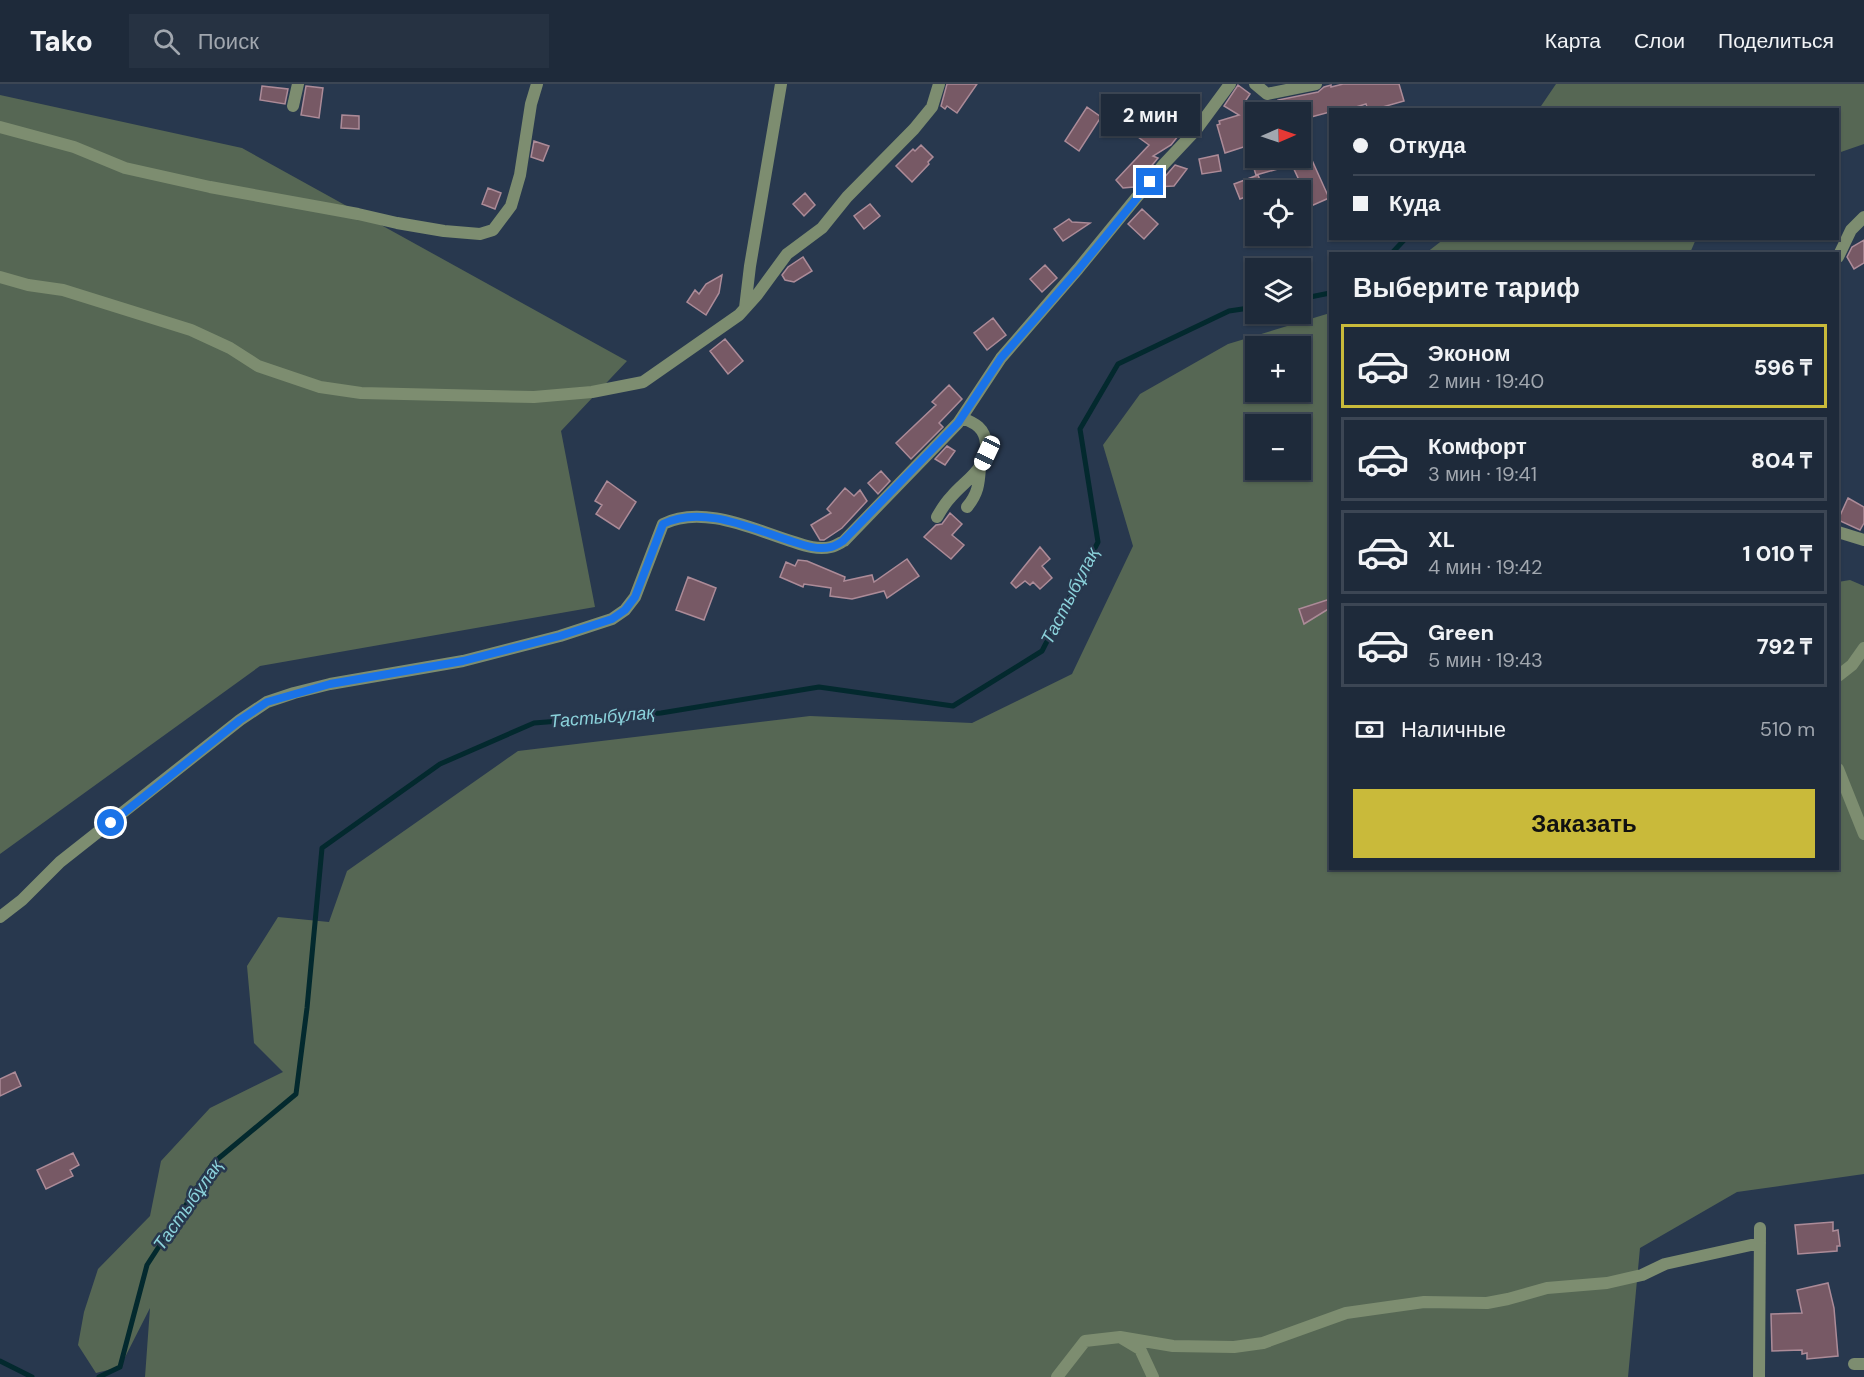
<!DOCTYPE html>
<html lang="ru">
<head>
<meta charset="utf-8">
<style>
  :root { --surface:#1e2a3a; --page:#263242; --text:#f1f3f6; --muted:#a1a7af; --line:#3c4654; --accent:#c9ba3a }
  body { margin:0; font-family:"DM Sans",sans-serif; background:var(--page); color:var(--text); height:100vh; display:flex; flex-direction:column; font-size:22px; white-space:nowrap }
  * { box-sizing:border-box; margin:0 }
  p { font-size:20px; color:var(--muted) }
  .icon { flex:none; width:33px; height:33px; fill:none; stroke:currentColor; stroke-width:2; stroke-linecap:round; stroke-linejoin:round }
  .map { position:relative; flex:1; overflow:hidden }
  .drawer { position:absolute; left:1329px; top:168px; width:510px; height:618px; display:flex; flex-direction:column; background:var(--surface); border-radius:0px; box-shadow:0 2px 4px #0004,0 0 0 2px var(--line) }
  .drawer>* { flex:none }
  .hud { position:absolute; left:1329px; top:24px; width:510px; height:132px; border-radius:0px; box-shadow:0 2px 4px #0004,0 0 0 2px var(--line); display:grid; align-content:center; height:132px; padding:0 24px; background:var(--surface) }
  .needle { width:39px; rotate:88deg }
  .controls { position:absolute; left:1245px; top:18px; display:grid; gap:12px }
  .controls a { display:grid; place-items:center; width:66px; height:66px; border-radius:0px; background:var(--surface); box-shadow:0 2px 4px #0004,0 0 0 2px var(--line); font-size:30px }
  .end { position:absolute; width:27px; height:27px; margin:-14px; border:8px solid #1a73e8; background:#fff; box-shadow:0 0 0 3px #fff }
  .from { border-radius:50% }
  .bubble { position:absolute; height:42px; border-radius:0px; background:var(--surface); box-shadow:0 2px 4px #0004,0 0 0 2px var(--line); font-size:20px; font-weight:800; line-height:42px; text-align:center }
  .car { position:absolute; width:18px; height:36px; margin:-18px -9px; border-radius:8px; box-shadow:0 0 4px 2px #0007; background:linear-gradient(#fff 24%,#345 0 40%,#fff 0 76%,#345 0 86%,#fff 0) }
  .hud b { display:flex; align-items:center; gap:21px; height:57px; font-size:22px }
  .hud b+b { border-top:2px solid var(--line) }
  .hud i { width:15px; height:15px; background:var(--text) }
  ul { padding:0; list-style:none }
  li { display:flex; align-items:center; gap:18px; height:84px; margin:0 12px 9px; padding:0 12px; border:3px solid var(--line); border-radius:0px }
  li div { flex:1 }
  li b { display:block; font-size:22px }
  li em { font-style:normal; font-weight:800 }
  li.on { border-color:var(--accent) }
  li>.icon { width:54px; height:54px; stroke-width:1.5 }
  h2 { padding:0 24px; font-size:27px; line-height:72px }
  .pay { display:flex; align-items:center; gap:15px; height:66px; padding:0 24px; font-size:22px }
  .pay p { margin-inline-start:auto }
  .cta { display:flex; gap:12px; margin-top:auto; padding:12px 24px }
  .cta a { flex:1; height:69px; border-radius:0px; background:var(--accent); color:#111; font-size:24px; font-weight:800; line-height:69px; text-align:center }
  header { display:flex; align-items:center; gap:36px; box-sizing:border-box; height:84px; padding:0 30px; background:var(--surface); border-bottom:2px solid var(--line) }
  header strong { font-size:28px }
  nav { display:flex; gap:33px; margin-inline-start:auto; font-size:21px }
  .search { width:420px; height:54px; background:var(--page); display:flex; align-items:center; gap:15px; box-sizing:border-box; padding:0 21px; border-radius:0px; color:var(--muted); font-size:22px }
  .map>svg:first-child { display:block }
  .green { fill:#566754; fill-rule:evenodd }
  .lines { fill:none; stroke-linecap:round; stroke-linejoin:round }
  .stream { stroke:#03292e; stroke-width:5 }
  .building { fill:#775965; stroke:#ac8b98; stroke-width:1.5 }
  .minor { stroke:#7d8d70; stroke-width:12 }
  .route { stroke:#1a73e8; stroke-width:8 }
  .labels { text-anchor:middle; stroke-width:5; stroke-linejoin:round; paint-order:stroke }
  .water-label { font-size:18px; font-style:italic; fill:#8bd2db; stroke:#28384e }
</style>
</head>
<body>
<header>
<strong>Tako</strong>
<div class="search"><svg class="icon" aria-label="search" viewBox="0 0 24 24"><circle cx="10" cy="10" r="6"/><path d="M15 15l6 6"/></svg>Поиск</div>
<nav><a>Карта</a><a>Слои</a><a>Поделиться</a></nav>
</header>
<div class="map">
<svg width="1864" height="1293" viewBox="0 0 1864 1293">
  <rect width="100%" height="100%" fill="#28384e"/>
  <path class="green" d="M 1556,0 L 1864,0 L 1864,60 L 1838,69 L 1838,26 L 1539,25 Z
    M 0,11 L 242,64 L 627,277 L 561,347 L 595,523 L 260,582 L 0,770 Z
    M 1444,155 L 1444,154 L 1696,155 L 1690,169 L 1426,169 Z
    M 1330,229 L 1330,784 L 1838,784 L 1838,498 L 1850,496 L 1864,502 L 1864,1090 L 1737,1108 L 1640,1164 L 1628,1293 L 145,1293 L 150,1224 L 120,1283 L 96,1289 L 78,1261 L 84,1228 L 98,1185 L 150,1132 L 161,1077 L 210,1024 L 283,988 L 254,959 L 247,882 L 278,833 L 329,838 L 347,787 L 518,667 L 810,632 L 972,639 L 1072,590 L 1133,462 L 1103,361 L 1140,310 L 1228,260 ZM 1256,262 L 1300,262 L 1300,308 L 1256,308 ZM 1256,340 L 1300,340 L 1300,386 L 1256,386 Z"/>
  <g class="lines">
    <path class="stream" d="M 1391,170 L 1406,154
      M 1300,215 L 1330,209
      M 0,1277 L 32,1293
      M 99,1293 L 120,1283 L 147,1181 L 213,1079 L 296,1010 L 307,924 L 322,764 L 440,680 L 534,639 L 661,629 L 819,603 L 953,622 L 1042,567 L 1098,458 L 1080,345 L 1118,280 L 1229,227 L 1256,223"/>
  </g>
  <path class="building" d="M 947,0 L 977,0 L 957,29 L 947,22 L 945,25 L 941,22 Z
    M 1343,0 L 1399,0 L 1404,17 L 1372,26 L 1368,26 L 1366,20 L 1346,26 L 1330,26 L 1330,28 L 1300,36 L 1300,28 L 1281,28 L 1278,16 L 1318,8 L 1324,3 L 1331,1 L 1331,3 Z
    M 1238,1 L 1250,10 L 1246,16 L 1256,47 L 1256,59 L 1225,69 L 1217,41 L 1220,40 L 1219,37 L 1239,31 L 1224,22 Z
    M 262,2 L 288,5 L 285,20 L 260,16 Z
    M 306,2 L 323,4 L 319,34 L 301,31 Z
    M 1087,23 L 1101,33 L 1079,67 L 1065,57 Z
    M 1152,23 L 1181,43 L 1180,45 L 1182,47 L 1171,61 L 1153,72 L 1158,74 L 1134,103 L 1123,104 L 1116,96 L 1149,61 L 1134,50 Z
    M 342,31 L 359,32 L 359,45 L 341,44 Z
    M 534,57 L 549,62 L 543,77 L 531,73 Z
    M 921,61 L 933,73 L 928,78 L 929,80 L 912,98 L 896,82 L 913,65 L 915,67 Z
    M 1218,71 L 1221,87 L 1202,90 L 1199,75 Z
    M 1267,74 L 1311,74 L 1329,114 L 1311,122 L 1292,81 L 1256,91 L 1252,78 Z
    M 1175,81 L 1187,85 L 1174,102 L 1156,103 Z
    M 1258,91 L 1264,106 L 1256,106 L 1256,109 L 1240,115 L 1234,100 Z
    M 488,104 L 501,109 L 495,125 L 482,120 Z
    M 805,109 L 815,121 L 804,132 L 793,120 Z
    M 870,120 L 880,132 L 864,145 L 854,132 Z
    M 1142,125 L 1158,140 L 1144,155 L 1128,140 Z
    M 1069,135 L 1072,138 L 1090,139 L 1063,157 L 1054,145 Z
    M 1864,156 L 1864,179 L 1854,185 L 1847,173 L 1852,163 Z
    M 803,173 L 812,187 L 794,198 L 785,196 L 782,191 L 788,183 Z
    M 1045,181 L 1057,194 L 1042,208 L 1030,195 Z
    M 722,191 L 719,209 L 706,231 L 687,218 L 695,206 L 699,210 L 706,200 Z
    M 993,234 L 1006,251 L 987,266 L 974,249 Z
    M 725,255 L 743,277 L 728,290 L 710,267 Z
    M 949,301 L 962,315 L 939,339 L 943,343 L 911,375 L 896,359 L 936,321 L 932,318 Z
    M 947,362 L 955,367 L 945,381 L 935,375 Z
    M 881,387 L 890,397 L 878,410 L 868,399 Z
    M 607,397 L 636,418 L 619,445 L 596,430 L 602,421 L 595,417 Z
    M 845,404 L 854,412 L 860,406 L 867,417 L 842,444 L 824,456 L 820,456 L 811,441 L 831,429 L 827,425 Z
    M 1848,414 L 1864,423 L 1864,439 L 1860,446 L 1838,436 Z
    M 950,429 L 962,440 L 952,451 L 964,461 L 951,475 L 924,453 L 936,441 L 942,440 Z
    M 1040,463 L 1050,475 L 1042,482 L 1052,494 L 1040,505 L 1033,498 L 1030,501 L 1025,497 L 1016,504 L 1011,499 Z
    M 907,475 L 919,492 L 887,514 L 884,507 L 852,515 L 830,512 L 831,504 L 804,500 L 803,503 L 780,493 L 786,478 L 795,482 L 798,476 L 807,477 L 845,493 L 844,497 L 872,491 L 874,498 Z
    M 688,493 L 716,504 L 704,536 L 676,526 Z
    M 1330,515 L 1330,524 L 1304,540 L 1299,525 Z
    M 15,988 L 21,1002 L 0,1012 L 0,995 Z
    M 73,1069 L 79,1081 L 70,1086 L 73,1092 L 46,1105 L 37,1086 Z
    M 1833,1138 L 1833,1147 L 1838,1146 L 1840,1162 L 1837,1162 L 1837,1167 L 1798,1170 L 1795,1141 Z
    M 1828,1199 L 1834,1224 L 1838,1272 L 1807,1275 L 1807,1269 L 1802,1270 L 1802,1266 L 1772,1267 L 1771,1230 L 1802,1229 L 1797,1206 Z"/>
  <g class="lines">
    <path class="minor" d="M 1255,0 L 1267,10 L 1316,0
      M 293,22 L 298,0
      M 0,43 L 74,63 L 125,84 L 210,103 L 358,130 L 397,139 L 444,147 L 480,150 L 493,146 L 511,122 L 520,91 L 531,20 L 537,0
      M 1838,173 L 1851,146 L 1864,133
      M 0,193 L 28,201 L 63,206 L 191,246 L 230,264 L 258,282 L 320,303 L 361,309 L 534,313 L 592,308 L 643,298 L 739,231 L 757,211 L 787,170 L 822,144 L 847,113 L 914,45 L 932,23 L 939,0
      M 745,224 L 750,182 L 781,0
      M 967,423 C 978,410 979,400 980,383
      M 937,433 C 941,426 945,419 951,413 C 965,396 988,385 986,360 C 985,344 975,339 962,334
      M 1838,448 L 1864,456
      M 1838,592 L 1852,581 L 1864,564
      M 1838,685 L 1864,750
      M 0,833 L 22,816 L 60,778 L 240,636 L 267,618 L 294,609 L 330,600 L 463,577 L 560,552 L 612,535 L 625,526 L 635,513 L 663,440 C 703,420 755,446 794,458 C 806,462 818,466 831,463 C 835,462 840,459 844,457 L 958,339 L 1001,274 L 1078,185 L 1164,80 L 1196,46 L 1230,0
      M 1120,1253 L 1173,1262 L 1234,1263 L 1263,1259 L 1346,1229 L 1424,1218 L 1487,1219 L 1508,1215 L 1547,1204 L 1607,1199 L 1642,1191 L 1665,1180 L 1760,1159
      M 1854,1280 L 1864,1280
      M 1057,1293 L 1085,1257 L 1120,1253 L 1140,1265 L 1153,1293
      M 1759,1293 L 1760,1144"/>
  </g>
  <g class="lines">
    <path class="route" d="M 111,739 L 240,636 L 267,618 L 330,600 L 463,577 L 560,552 L 612,535 L 625,526 L 635,513 L 663,440 C 703,420 755,446 794,458 C 806,462 818,466 831,463 C 835,462 840,459 843,457 L 958,339 L 1001,274 L 1078,186 L 1150,98"/>
  </g>
  <g class="labels">
    <g class="water-label">
      <text transform="translate(1070 512) rotate(-63)" y="6">Тастыбұлақ</text>
      <text transform="translate(602 633) rotate(-5)" y="6">Тастыбұлақ</text>
      <text transform="translate(188 1121) rotate(-55)" y="6">Тастыбұлақ</text>
    </g>
  </g>
</svg>
<div class="controls">
<a><svg class="needle" viewBox="-14 -14 28 28"><path d="M0-13l5 13h-10z" fill="#e53935"/><path d="M0 13l5-13h-10z" fill="#a1a7af"/></svg></a>
<a><svg class="icon" aria-label="locate" viewBox="0 0 24 24"><circle cx="12" cy="12" r="6"/><path d="M12 2v4M12 18v4M2 12h4M18 12h4"/></svg></a>
<a><svg class="icon" aria-label="layers" viewBox="0 0 24 24"><path d="M12 4l9 5-9 5-9-5zM3 14l9 5 9-5"/></svg></a>
<a>+</a>
<a>−</a>
</div>
<i class="end from" style="left:111px;top:739px"></i>
<i class="end" style="left:1150px;top:98px"></i>
<div class="bubble" style="left:1101px;top:10px;width:99px">2 мин</div>
<i class="car" style="left:987px;top:369px;rotate:205deg"></i>
<div class="hud">
<b><i class="from"></i>Откуда</b>
<b><i></i>Куда</b>
</div>
<section class="drawer">
<h2>Выберите тариф</h2>
<ul>
<li class="on"><svg class="icon" aria-label="car" viewBox="0 0 24 24"><path d="M5 17H2v-5l4-1 3-4h7l3 4 3 1v5h-3M9 17h6M6 11h13"/><circle cx="7" cy="17" r="2"/><circle cx="17" cy="17" r="2"/></svg><div><b>Эконом</b><p>2 мин · 19:40</p></div><em>596 ₸</em></li>
<li><svg class="icon" aria-label="car" viewBox="0 0 24 24"><path d="M5 17H2v-5l4-1 3-4h7l3 4 3 1v5h-3M9 17h6M6 11h13"/><circle cx="7" cy="17" r="2"/><circle cx="17" cy="17" r="2"/></svg><div><b>Комфорт</b><p>3 мин · 19:41</p></div><em>804 ₸</em></li>
<li><svg class="icon" aria-label="car" viewBox="0 0 24 24"><path d="M5 17H2v-5l4-1 3-4h7l3 4 3 1v5h-3M9 17h6M6 11h13"/><circle cx="7" cy="17" r="2"/><circle cx="17" cy="17" r="2"/></svg><div><b>XL</b><p>4 мин · 19:42</p></div><em>1 010 ₸</em></li>
<li><svg class="icon" aria-label="car" viewBox="0 0 24 24"><path d="M5 17H2v-5l4-1 3-4h7l3 4 3 1v5h-3M9 17h6M6 11h13"/><circle cx="7" cy="17" r="2"/><circle cx="17" cy="17" r="2"/></svg><div><b>Green</b><p>5 мин · 19:43</p></div><em>792 ₸</em></li>
</ul>
<div class="pay"><svg class="icon" aria-label="cash" viewBox="0 0 24 24"><path d="M3 7h18v10H3z"/><circle cx="12" cy="12" r="2"/></svg>Наличные<p>510 m</p></div>
<div class="cta"><a>Заказать</a></div>
</section>
</div>
</body>
</html>
